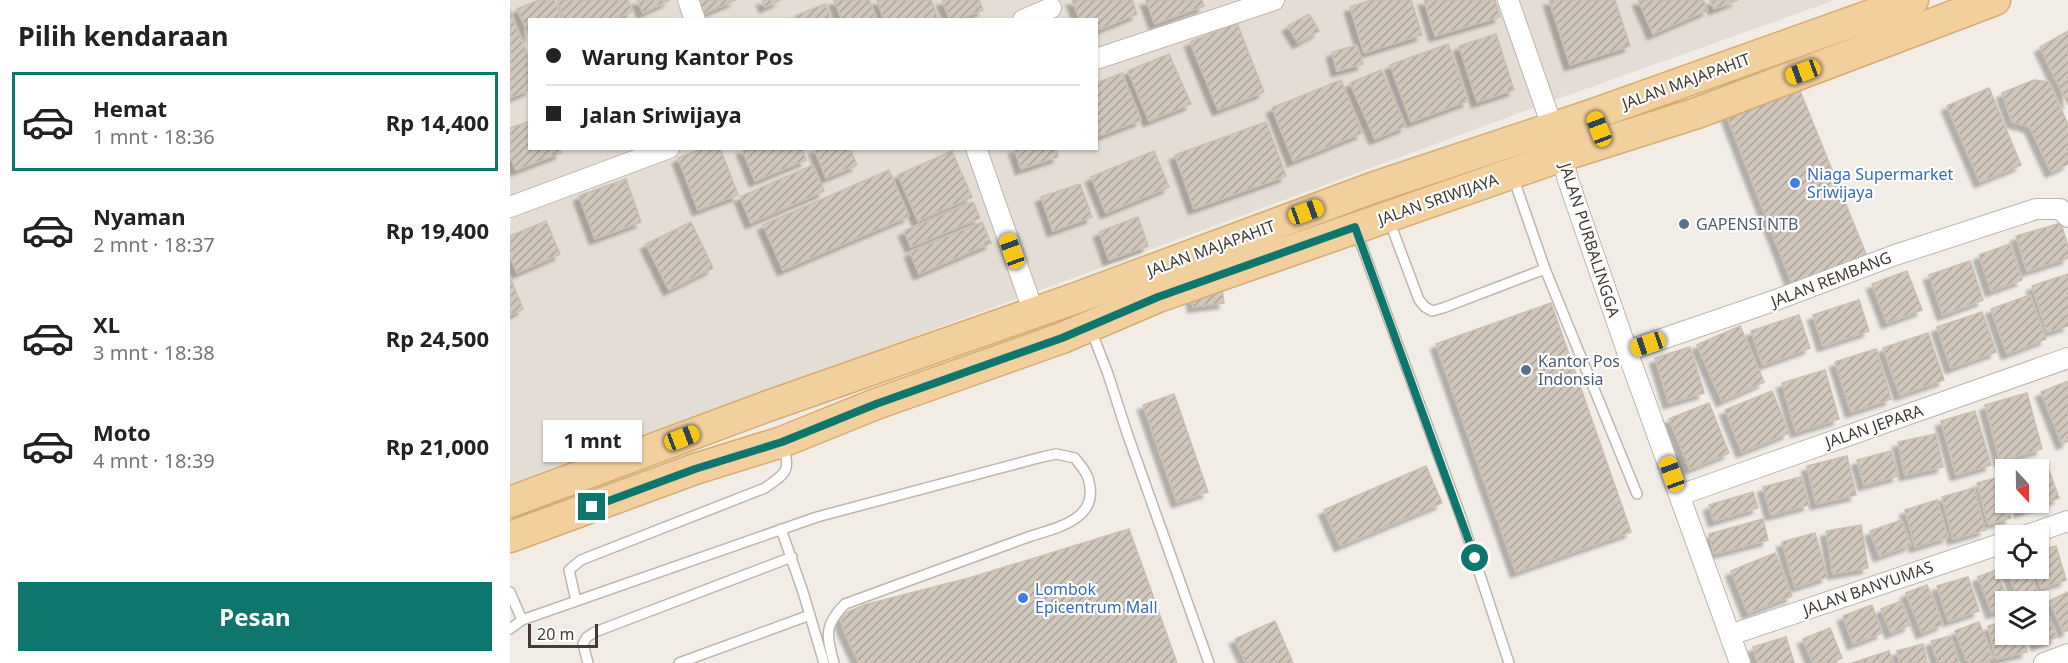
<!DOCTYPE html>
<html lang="id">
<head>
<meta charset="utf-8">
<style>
  :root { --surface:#fff; --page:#f6f6f6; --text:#222; --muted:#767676; --line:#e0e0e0; --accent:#0f766e }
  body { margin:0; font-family:"Noto Sans",sans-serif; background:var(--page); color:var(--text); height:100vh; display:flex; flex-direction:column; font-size:22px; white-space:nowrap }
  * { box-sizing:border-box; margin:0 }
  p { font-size:20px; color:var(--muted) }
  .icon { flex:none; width:33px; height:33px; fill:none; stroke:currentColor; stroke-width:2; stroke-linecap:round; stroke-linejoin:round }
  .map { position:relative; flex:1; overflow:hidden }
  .side { display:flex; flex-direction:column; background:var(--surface); width:510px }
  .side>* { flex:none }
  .banner { position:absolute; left:18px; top:18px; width:570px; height:132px; border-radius:0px; box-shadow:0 2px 4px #0004; display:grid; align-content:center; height:132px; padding:0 18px; background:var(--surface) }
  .needle { width:39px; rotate:158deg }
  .controls { position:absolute; left:1485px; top:459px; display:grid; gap:12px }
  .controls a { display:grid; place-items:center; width:54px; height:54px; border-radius:0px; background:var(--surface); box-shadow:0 2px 4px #0004; font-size:30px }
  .scale { position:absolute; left:18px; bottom:15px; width:70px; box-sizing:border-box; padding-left:6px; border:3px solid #433c36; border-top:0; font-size:16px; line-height:21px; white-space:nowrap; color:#433c36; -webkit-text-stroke:4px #fff; paint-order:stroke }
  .end { position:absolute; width:27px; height:27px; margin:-14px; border:8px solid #0f766e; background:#fff; box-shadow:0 0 0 3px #fff }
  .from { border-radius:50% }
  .bubble { position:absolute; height:42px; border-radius:0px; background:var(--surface); box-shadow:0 2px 4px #0004; font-size:20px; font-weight:700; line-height:42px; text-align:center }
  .car { position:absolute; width:18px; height:36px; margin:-18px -9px; border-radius:8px; box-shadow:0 0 4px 2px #0007; background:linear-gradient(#f5c518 24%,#345 0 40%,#f5c518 0 76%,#345 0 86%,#f5c518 0) }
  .banner b { display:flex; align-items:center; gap:21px; height:57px; font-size:22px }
  .banner b+b { border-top:2px solid var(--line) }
  .banner i { width:15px; height:15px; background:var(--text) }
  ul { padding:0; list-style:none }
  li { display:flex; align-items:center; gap:18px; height:99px; margin:0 12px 9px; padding:0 6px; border:3px solid transparent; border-radius:0px }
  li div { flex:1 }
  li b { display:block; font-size:22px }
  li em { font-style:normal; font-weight:700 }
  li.on { border-color:var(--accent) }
  li>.icon { width:54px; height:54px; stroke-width:1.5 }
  h2 { padding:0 18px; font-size:27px; line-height:72px }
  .action { display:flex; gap:12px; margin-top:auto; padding:12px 18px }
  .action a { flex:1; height:69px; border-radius:0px; background:var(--accent); color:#fff; font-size:24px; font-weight:700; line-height:69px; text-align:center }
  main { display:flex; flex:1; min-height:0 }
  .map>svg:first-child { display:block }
  .residential { fill:#e4ddd5; fill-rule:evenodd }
  .building { fill:url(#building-hatch); stroke:#cbbeb1; stroke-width:1.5; filter:url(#shadow) }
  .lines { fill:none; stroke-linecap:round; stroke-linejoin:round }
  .lane-casing { stroke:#beb6ad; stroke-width:12 }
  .street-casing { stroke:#beb6ad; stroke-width:22 }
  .primary-casing { stroke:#d5ab70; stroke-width:33 }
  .lane { stroke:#fff; stroke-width:9 }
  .street { stroke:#fff; stroke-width:20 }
  .primary { stroke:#f2d09e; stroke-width:30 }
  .route { stroke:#0f766e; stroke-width:8 }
  .shop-dot { fill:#3f7fe0; stroke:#fff; stroke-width:2 }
  .service-dot { fill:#5c6f8a; stroke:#fff; stroke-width:2 }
  .labels { text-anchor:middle; stroke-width:4.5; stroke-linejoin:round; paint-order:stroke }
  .street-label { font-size:16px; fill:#433c36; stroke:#fff }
  .shop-label { font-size:16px; fill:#366cbe; stroke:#fff; text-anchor:start }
  .service-label { font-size:16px; fill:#4e5e75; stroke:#fff; text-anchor:start }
</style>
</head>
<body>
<main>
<section class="side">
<h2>Pilih kendaraan</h2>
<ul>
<li class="on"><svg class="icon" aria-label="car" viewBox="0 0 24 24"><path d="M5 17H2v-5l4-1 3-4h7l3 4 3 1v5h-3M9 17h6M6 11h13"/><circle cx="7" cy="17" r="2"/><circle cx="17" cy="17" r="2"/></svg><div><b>Hemat</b><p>1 mnt · 18:36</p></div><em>Rp 14,400</em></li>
<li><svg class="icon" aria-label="car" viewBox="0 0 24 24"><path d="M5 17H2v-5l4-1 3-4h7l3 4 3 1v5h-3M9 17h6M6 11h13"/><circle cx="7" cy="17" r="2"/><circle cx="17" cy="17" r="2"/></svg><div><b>Nyaman</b><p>2 mnt · 18:37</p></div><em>Rp 19,400</em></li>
<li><svg class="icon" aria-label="car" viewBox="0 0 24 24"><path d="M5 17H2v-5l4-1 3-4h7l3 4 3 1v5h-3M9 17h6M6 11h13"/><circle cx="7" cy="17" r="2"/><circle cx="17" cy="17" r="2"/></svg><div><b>XL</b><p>3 mnt · 18:38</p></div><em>Rp 24,500</em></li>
<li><svg class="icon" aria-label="car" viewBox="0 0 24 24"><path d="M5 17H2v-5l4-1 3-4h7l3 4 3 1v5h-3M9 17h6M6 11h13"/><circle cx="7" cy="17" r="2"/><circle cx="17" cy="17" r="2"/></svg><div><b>Moto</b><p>4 mnt · 18:39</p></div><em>Rp 21,000</em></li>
</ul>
<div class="action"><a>Pesan</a></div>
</section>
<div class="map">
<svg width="1558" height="663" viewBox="0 0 1558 663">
  <defs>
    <pattern id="building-hatch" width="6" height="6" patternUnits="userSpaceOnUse" patternTransform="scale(1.5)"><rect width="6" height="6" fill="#d1c7bd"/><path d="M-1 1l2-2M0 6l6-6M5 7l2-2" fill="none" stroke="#aba39a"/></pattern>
    <filter id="shadow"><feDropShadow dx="-5.5" dy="5.5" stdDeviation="1.5" flood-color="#0004"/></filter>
  </defs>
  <rect width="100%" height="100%" fill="#f1ece6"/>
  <path class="residential" d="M 0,0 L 1325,0 L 1042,101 L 0,486 ZM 20,20 L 586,20 L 586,148 L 20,148 Z"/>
  <path class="building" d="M 29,0 L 44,0 L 52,20 L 20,20 L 20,38 L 7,9 Z
    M 47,0 L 118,0 L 122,12 L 101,20 L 54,20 Z
    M 127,0 L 160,0 L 133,13 Z
    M 179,0 L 226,0 L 186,17 Z
    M 252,0 L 271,0 L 255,7 Z
    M 324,0 L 359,0 L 367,20 L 332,20 Z
    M 367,0 L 421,0 L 428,18 L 374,20 Z
    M 432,0 L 469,0 L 473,10 L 447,20 L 440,20 Z
    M 562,0 L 622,0 L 627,14 L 586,31 L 586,20 L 570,20 Z
    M 636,0 L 692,0 L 694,6 L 645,24 Z
    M 862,0 L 901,0 L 912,35 L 854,53 L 840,7 Z
    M 914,0 L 985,0 L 990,17 L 925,36 Z
    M 1039,0 L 1105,0 L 1120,46 L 1060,65 Z
    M 1128,0 L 1193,0 L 1198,10 L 1143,34 Z
    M 1200,0 L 1228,0 L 1204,9 Z
    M 315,4 L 321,20 L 286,20 L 285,16 Z
    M 0,10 L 20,62 L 20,90 L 0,98 Z
    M 799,14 L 809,31 L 788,43 L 778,26 Z
    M 727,23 L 754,92 L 708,110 L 680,42 Z
    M 1558,31 L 1558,105 L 1530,47 Z
    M 986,34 L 1004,90 L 967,102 L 949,46 Z
    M 938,44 L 958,101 L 901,122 L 880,65 Z
    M 847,45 L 853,64 L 827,71 L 822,52 Z
    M 659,54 L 681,104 L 639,121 L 618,71 Z
    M 871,70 L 896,126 L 865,139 L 840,83 Z
    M 612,73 L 631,120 L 589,136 L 586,130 L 586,83 Z
    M 831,80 L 852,133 L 783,161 L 762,108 Z
    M 1524,80 L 1539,82 L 1558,125 L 1558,164 L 1541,172 L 1520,127 L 1502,122 L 1492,93 Z
    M 1286,81 L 1358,259 L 1283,286 L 1213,106 Z
    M 1479,88 L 1511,165 L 1470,182 L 1437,106 Z
    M 20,121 L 20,148 L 49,148 L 51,153 L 6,170 L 0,155 L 0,128 Z
    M 756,122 L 776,176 L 684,209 L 665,155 Z
    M 194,148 L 210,148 L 228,195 L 188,210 L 168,158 Z
    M 292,148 L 296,160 L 245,181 L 232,149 Z
    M 304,148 L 340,148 L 347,165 L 316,178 Z
    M 504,148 L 546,148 L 548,157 L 511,169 Z
    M 442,151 L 462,197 L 408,221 L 388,175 Z
    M 644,151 L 659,187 L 596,213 L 581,177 Z
    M 303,165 L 314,191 L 241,223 L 230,197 Z
    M 379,170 L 399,216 L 273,270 L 253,225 Z
    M 116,179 L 131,222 L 85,239 L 69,196 Z
    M 570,184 L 582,217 L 543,231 L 531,197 Z
    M 463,202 L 470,218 L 401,247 L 394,231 Z
    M 628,217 L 638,246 L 599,260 L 589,232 Z
    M 36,221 L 50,254 L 7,273 L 0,256 L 0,236 Z
    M 181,222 L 203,268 L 159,290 L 136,244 Z
    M 472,222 L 481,243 L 409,274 L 400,252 Z
    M 1551,223 L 1558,247 L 1558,258 L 1517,271 L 1506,236 Z
    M 1500,244 L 1512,280 L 1481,291 L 1469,255 Z
    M 1460,261 L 1473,300 L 1433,315 L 1419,275 Z
    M 1397,271 L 1412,310 L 1377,323 L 1362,284 Z
    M 1558,274 L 1558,326 L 1537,332 L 1522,286 Z
    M 0,277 L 13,309 L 0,315 Z
    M 712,289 L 714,303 L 683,307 L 681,292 Z
    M 1520,295 L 1536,339 L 1497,354 L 1481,309 Z
    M 1349,300 L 1359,331 L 1313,346 L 1303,315 Z
    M 1041,303 L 1121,532 L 1006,572 L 926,344 Z
    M 1472,312 L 1486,352 L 1441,368 L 1427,327 Z
    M 1289,315 L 1300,348 L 1253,365 L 1241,331 Z
    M 1230,326 L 1254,382 L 1212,401 L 1187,345 Z
    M 1418,333 L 1434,380 L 1390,395 L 1373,348 Z
    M 1180,347 L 1194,393 L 1159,403 L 1145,358 Z
    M 1366,349 L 1381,399 L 1341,412 L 1325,362 Z
    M 1315,370 L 1329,419 L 1286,432 L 1272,383 Z
    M 1558,381 L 1558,441 L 1552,444 L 1531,392 Z
    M 1262,391 L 1279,433 L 1232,452 L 1215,410 Z
    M 1517,393 L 1532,449 L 1490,461 L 1475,405 Z
    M 664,394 L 698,492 L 667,502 L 633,405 Z
    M 1199,403 L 1219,453 L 1180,469 L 1159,419 Z
    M 1465,411 L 1481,465 L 1446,475 L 1431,421 Z
    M 1426,434 L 1433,467 L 1395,475 L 1388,442 Z
    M 1381,451 L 1388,476 L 1354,485 L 1347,460 Z
    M 1337,456 L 1346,495 L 1306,504 L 1297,466 Z
    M 1537,465 L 1549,498 L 1510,512 L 1507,502 L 1528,502 L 1528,470 L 1525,470 Z
    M 916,466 L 932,503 L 830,546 L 814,510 Z
    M 1291,477 L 1299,505 L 1261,515 L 1253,487 Z
    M 1489,477 L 1501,518 L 1478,524 L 1467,483 Z
    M 1464,488 L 1475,530 L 1443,539 L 1432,497 Z
    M 1243,492 L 1248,508 L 1204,521 L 1199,505 Z
    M 1427,500 L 1438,537 L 1405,547 L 1395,510 Z
    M 1253,519 L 1258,540 L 1204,554 L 1199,534 Z
    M 1392,520 L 1401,545 L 1369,556 L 1360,531 Z
    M 1351,525 L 1358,568 L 1323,574 L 1316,531 Z
    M 619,529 L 667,663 L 349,663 L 333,629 L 331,619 L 338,612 L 354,605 L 459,578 Z
    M 1305,533 L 1317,577 L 1285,587 L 1272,542 Z
    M 1546,546 L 1556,580 L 1531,588 L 1525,568 L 1528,568 L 1528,551 Z
    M 1265,553 L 1282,596 L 1238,613 L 1221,571 Z
    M 1496,568 L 1518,568 L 1527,591 L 1508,598 Z
    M 1486,570 L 1499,602 L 1496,602 L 1496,608 L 1482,613 L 1468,577 Z
    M 1458,577 L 1469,611 L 1438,621 L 1427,586 Z
    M 1417,585 L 1433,624 L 1412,633 L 1396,593 Z
    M 1558,592 L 1558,630 L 1554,632 L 1539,601 Z
    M 1391,601 L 1400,625 L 1381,633 L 1371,609 Z
    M 1362,605 L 1372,633 L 1343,644 L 1333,616 Z
    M 1539,617 L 1547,637 L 1527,645 L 1523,634 L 1528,634 L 1528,621 Z
    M 765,621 L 783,663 L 736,663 L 725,639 Z
    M 1496,621 L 1496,634 L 1513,634 L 1517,652 L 1486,659 L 1478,626 Z
    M 1469,622 L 1483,658 L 1470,663 L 1458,663 L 1445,631 Z
    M 1320,628 L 1332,658 L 1321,663 L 1303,663 L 1293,639 Z
    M 1441,636 L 1449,663 L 1428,663 L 1421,641 Z
    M 1276,637 L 1284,663 L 1248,663 L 1243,647 Z
    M 1413,644 L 1417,663 L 1390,663 L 1387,651 Z
    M 1379,651 L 1383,663 L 1342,663 Z"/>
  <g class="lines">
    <defs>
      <path id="lane" d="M 879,220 L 909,300 L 915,307 L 922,311 L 933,308 L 1035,269 L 1003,177
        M 847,233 L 951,517 L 999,663
        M 1035,269 L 1127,494
        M 581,330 L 598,374 L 617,433 L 699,663
        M 271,529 L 293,592 L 314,663
        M 0,592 L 12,620
        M 66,601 L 59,570 L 71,560 L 255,488 C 274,474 282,472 273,447
        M 0,629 L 12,620 L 307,517 L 532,457 L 546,454 L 565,458 C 569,464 576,471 578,478 C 591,518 550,527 521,536 L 335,604 C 314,625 316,635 324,663
        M 78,663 L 73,644 L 77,637 L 85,632 L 282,557
        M 169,663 L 300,615"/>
      <path id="street" d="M 178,0 L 185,20
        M 998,0 L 1042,126
        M 513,20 L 541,8
        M 586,59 L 764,0
        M 466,148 L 524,313
        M 1052,156 L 1058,180 L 1117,351 L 1230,663
        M 0,207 L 159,148
        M 1117,351 L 1266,300 L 1385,255 L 1526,209 L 1550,209 L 1558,217
        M 1170,495 L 1558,358
        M 1514,536 L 1558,521
        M 1220,635 L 1496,542
        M 1534,663 L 1558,654"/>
      <path id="primary" d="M 0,502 L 258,406 L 566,298 L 862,188 L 1084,114 L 1403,0
        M 0,537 L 185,469 L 272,442 L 366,404 L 552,338 L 648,297 L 1052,156 L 1187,113 L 1485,0"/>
    </defs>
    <use href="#lane" class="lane-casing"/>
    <use href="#street" class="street-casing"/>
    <use href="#primary" class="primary-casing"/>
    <use href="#lane" class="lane"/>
    <use href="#street" class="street"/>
    <use href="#primary" class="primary"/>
  </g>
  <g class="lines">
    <path class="route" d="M 82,507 L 185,469 L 272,442 L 366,404 L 552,338 L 648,297 L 845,227 L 965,558"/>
  </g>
  <g class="shop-dot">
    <circle cx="1285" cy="183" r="6"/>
    <circle cx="513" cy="598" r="6"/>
  </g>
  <g class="service-dot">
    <circle cx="1174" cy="224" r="6"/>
    <circle cx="1016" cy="370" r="6"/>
  </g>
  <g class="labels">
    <g class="street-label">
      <text transform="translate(1176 81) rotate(-20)" y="6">JALAN MAJAPAHIT</text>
      <text transform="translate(928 199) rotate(-19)" y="6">JALAN SRIWIJAYA</text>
      <text transform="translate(1080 240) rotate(72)" y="6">JALAN PURBALINGGA</text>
      <text transform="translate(701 248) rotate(-20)" y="6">JALAN MAJAPAHIT</text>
      <text transform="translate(1321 279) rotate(-21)" y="6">JALAN REMBANG</text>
      <text transform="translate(1364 426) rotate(-19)" y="6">JALAN JEPARA</text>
      <text transform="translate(1358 588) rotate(-19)" y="6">JALAN BANYUMAS</text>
    </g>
    <g class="shop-label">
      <text x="1297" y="180">Niaga Supermarket<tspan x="1297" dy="18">Sriwijaya</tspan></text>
      <text x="525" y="595">Lombok<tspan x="525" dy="18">Epicentrum Mall</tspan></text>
    </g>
    <g class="service-label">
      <text x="1186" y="230">GAPENSI NTB</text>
      <text x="1028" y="367">Kantor Pos<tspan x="1028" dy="18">Indonsia</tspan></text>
    </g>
  </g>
</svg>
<div class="controls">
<a><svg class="needle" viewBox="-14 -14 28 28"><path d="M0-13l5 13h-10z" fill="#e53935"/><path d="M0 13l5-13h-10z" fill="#767676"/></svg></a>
<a><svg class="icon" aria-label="locate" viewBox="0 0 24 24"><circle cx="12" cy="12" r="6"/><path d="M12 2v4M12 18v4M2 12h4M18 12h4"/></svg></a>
<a><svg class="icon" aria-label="layers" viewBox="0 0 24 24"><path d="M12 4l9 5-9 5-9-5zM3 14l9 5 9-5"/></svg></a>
</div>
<div class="scale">20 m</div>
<i class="end from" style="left:965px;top:558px"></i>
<i class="end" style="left:82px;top:507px"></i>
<div class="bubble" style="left:33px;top:420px;width:99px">1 mnt</div>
<i class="car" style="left:1293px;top:72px;rotate:250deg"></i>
<i class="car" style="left:1089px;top:129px;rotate:339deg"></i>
<i class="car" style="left:796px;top:212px;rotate:70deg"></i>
<i class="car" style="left:502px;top:251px;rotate:340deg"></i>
<i class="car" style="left:1138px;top:344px;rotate:251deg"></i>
<i class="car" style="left:172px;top:438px;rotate:69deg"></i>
<i class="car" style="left:1162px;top:474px;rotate:340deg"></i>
<div class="banner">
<b><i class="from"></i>Warung Kantor Pos</b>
<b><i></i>Jalan Sriwijaya</b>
</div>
</div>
</main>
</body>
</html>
